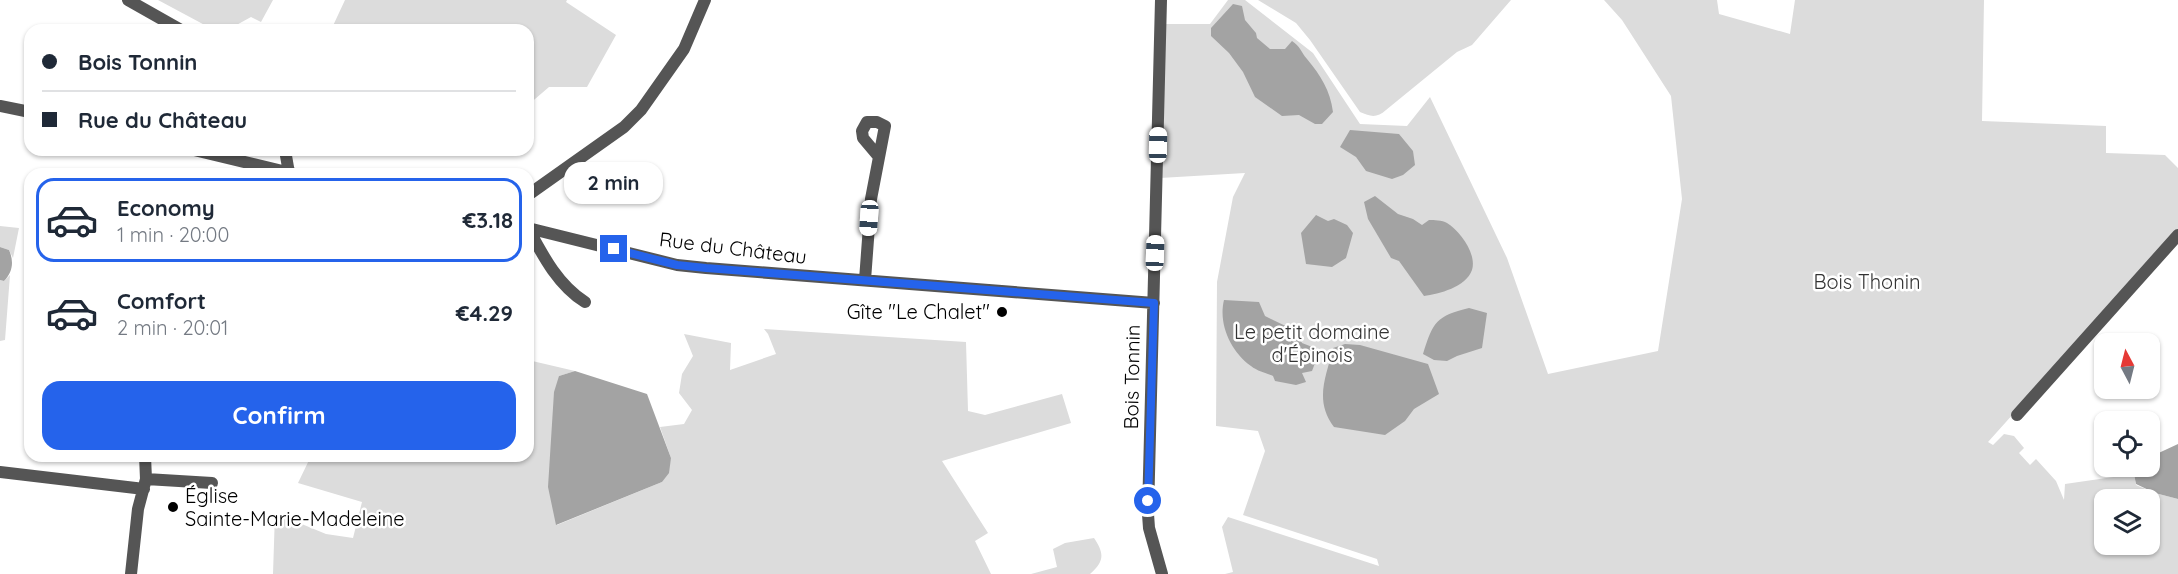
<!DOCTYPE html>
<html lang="en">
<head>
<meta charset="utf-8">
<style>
  :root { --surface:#fff; --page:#f6f6f7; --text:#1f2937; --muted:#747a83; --line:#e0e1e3; --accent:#2563eb }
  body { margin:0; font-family:Quicksand,sans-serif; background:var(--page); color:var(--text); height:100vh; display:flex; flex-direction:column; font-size:22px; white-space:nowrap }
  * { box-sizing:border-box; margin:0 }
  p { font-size:20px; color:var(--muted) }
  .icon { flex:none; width:33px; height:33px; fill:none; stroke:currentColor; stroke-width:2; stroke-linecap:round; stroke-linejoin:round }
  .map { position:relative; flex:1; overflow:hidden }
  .side { position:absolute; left:24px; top:168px; width:510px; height:294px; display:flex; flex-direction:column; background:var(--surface); border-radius:18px; box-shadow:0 2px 4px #0004 }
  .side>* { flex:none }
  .banner { position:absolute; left:24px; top:24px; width:510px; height:132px; border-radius:18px; box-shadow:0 2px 4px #0004; display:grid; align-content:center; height:132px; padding:0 18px; background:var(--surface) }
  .needle { width:39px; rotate:353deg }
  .controls { position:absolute; left:2094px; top:333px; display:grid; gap:12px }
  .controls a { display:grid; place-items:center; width:66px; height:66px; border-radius:12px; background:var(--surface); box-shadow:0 2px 4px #0004; font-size:30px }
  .end { position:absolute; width:27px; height:27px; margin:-14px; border:8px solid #2563eb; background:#fff; box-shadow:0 0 0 3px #fff }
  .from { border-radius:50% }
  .bubble { position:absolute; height:42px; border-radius:18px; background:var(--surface); box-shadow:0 2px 4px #0004; font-size:20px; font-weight:700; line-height:42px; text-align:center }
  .car { position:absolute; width:18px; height:36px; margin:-18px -9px; border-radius:8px; box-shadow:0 0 4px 2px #0007; background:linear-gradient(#fff 24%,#345 0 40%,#fff 0 76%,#345 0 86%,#fff 0) }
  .banner b { display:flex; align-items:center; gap:21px; height:57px; font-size:22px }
  .banner b+b { border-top:2px solid var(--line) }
  .banner i { width:15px; height:15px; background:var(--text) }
  ul { padding:10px 0 0; list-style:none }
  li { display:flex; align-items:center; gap:18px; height:84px; margin:0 12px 9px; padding:0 6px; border:3px solid transparent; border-radius:18px }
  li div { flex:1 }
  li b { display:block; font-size:22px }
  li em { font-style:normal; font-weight:700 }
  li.on { border-color:var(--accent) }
  li>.icon { width:54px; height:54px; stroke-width:1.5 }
  .button { display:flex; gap:12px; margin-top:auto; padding:12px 18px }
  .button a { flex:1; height:69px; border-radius:18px; background:var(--accent); color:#fff; font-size:24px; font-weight:700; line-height:69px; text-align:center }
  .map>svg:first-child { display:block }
  .green { fill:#dcdcdc; fill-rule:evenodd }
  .water { fill:#a3a3a3 }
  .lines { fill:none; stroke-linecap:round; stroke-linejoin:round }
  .minor { stroke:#555; stroke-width:12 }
  .route { stroke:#2563eb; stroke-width:8 }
  .poi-dot { fill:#000; stroke:#fff; stroke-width:2 }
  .labels { text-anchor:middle; stroke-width:5; stroke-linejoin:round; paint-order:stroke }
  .street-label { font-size:20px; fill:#000; stroke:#fff }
  .park-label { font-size:20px; fill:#333; stroke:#fff }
  .poi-label { font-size:20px; fill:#000; stroke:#fff; text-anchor:end }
</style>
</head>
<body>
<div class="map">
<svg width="2178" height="574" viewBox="0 0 2178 574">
  <rect width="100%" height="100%" fill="#fff"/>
  <path class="green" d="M 158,0 L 273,0 L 261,22 L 251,17 L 231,28 L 214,30 Z
    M 345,0 L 567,0 L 566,2 L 616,35 L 587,87 L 549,87 L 528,105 L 528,30 L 331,30 Z
    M 1228,0 L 1245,0 L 1313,53 L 1360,124 L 1407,126 L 1430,97 L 1507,258 L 1548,374 L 1658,351 L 1682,199 L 1671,96 L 1622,20 L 1604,0 L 1717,0 L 1719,14 L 1790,34 L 1795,0 L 1984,0 L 1982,121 L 2106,126 L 2106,153 L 2165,155 L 2178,168 L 2178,230 L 1988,442 L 1993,445 L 2004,434 L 2014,436 L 2024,448 L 2019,453 L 2030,465 L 2036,459 L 2056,481 L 2064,500 L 2065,484 L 2134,474 L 2136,485 L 2155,493 L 2178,499 L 2178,574 L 1225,574 L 1233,572 L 1222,527 L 1228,517 L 1379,566 L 1377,559 L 1243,515 L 1265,451 L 1258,431 L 1216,426 L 1217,282 L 1233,197 L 1245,173 L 1160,178 L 1164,24 L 1210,24 ZM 2104,500 L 2150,500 L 2150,544 L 2104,544 Z
    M 1258,0 L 1511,0 L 1472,45 L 1457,52 L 1386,110 C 1377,118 1371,117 1360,112 L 1310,40 L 1296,23 Z
    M 0,226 L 19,228 L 13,258 L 9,250 L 0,247 Z
    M 10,275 L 5,340 L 0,341 L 0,280 L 4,281 Z
    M 764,329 L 966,342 L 968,411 L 985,415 L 1062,394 L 1071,423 L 942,461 L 988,533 L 975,541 L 991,574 L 273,574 L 275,513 L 326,534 L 353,538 L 362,502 L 298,483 L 311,456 L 528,456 L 528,360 L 575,371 L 559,376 L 557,525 L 662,482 L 671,458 L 660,427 L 684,424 L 692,410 L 679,393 L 682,374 L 693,356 L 684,334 L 731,343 L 730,370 L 776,354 L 768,334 Z
    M 1094,538 C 1104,553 1105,561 1090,574 L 1031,574 L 1057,567 L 1053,549 L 1065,543 Z"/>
  <path class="water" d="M 1233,4 L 1242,6 L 1245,20 L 1256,33 L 1257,38 L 1270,49 L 1285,49 L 1292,41 C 1300,46 1301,52 1307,59 C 1321,76 1330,90 1333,112 L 1322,124 L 1315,124 L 1299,115 L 1282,116 L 1255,97 L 1243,72 L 1229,53 L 1211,36 L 1211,28 Z
    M 1350,130 L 1399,134 L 1413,151 L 1415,165 L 1403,175 L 1392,179 L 1366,171 L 1356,157 L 1340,147 Z
    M 1375,196 L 1398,214 L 1413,219 L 1422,225 L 1429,220 C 1434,220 1442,220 1447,223 C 1460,231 1477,254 1472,270 C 1466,287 1439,294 1424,296 L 1399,261 L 1391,258 L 1368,219 L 1364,202 Z
    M 1316,215 L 1328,221 L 1334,219 L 1347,225 L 1353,233 L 1346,258 L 1332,267 L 1306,264 L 1301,233 Z
    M 0,247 L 9,250 C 14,261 13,272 4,281 L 0,280 Z
    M 1224,300 L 1259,302 L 1265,316 L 1296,331 L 1302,343 L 1320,350 L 1312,371 L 1302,373 L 1306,382 L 1296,385 L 1275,381 L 1273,376 C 1266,373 1257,371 1251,366 C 1231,352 1218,324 1224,300 Z
    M 1469,308 L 1487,313 L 1482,348 L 1457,356 L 1447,361 L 1434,360 L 1423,354 C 1433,322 1436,316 1469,308 Z
    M 1345,344 L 1360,345 L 1428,364 L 1439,394 L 1414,409 L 1405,421 L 1385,435 L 1334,427 C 1314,400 1326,378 1333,348 Z
    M 575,371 L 647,394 L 671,458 L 669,473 L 662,482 L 556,525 L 548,487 L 554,392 L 559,376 Z
    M 2178,444 L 2178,499 L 2155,493 L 2136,484 L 2134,474 L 2138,467 L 2150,466 L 2150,457 Z"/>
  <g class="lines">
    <path class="minor" d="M 128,0 L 181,30
      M 1161,0 L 1148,514 L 1149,528 L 1162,574
      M 0,106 L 30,112
      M 194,150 L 295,174
      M 285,150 L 289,173
      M 528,195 L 624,127 L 641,110 L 684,49 L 705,0
      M 528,228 L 677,265 L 706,268 L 1154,303
      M 528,228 C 543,256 558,285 585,302
      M 865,280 L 871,199 L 885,126 L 877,122 L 867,122 L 862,131 L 863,138 L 879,157
      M 2017,415 L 2178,235
      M 0,472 L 144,489
      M 146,479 L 212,483
      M 131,574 L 138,509 L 146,479 L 145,456"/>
  </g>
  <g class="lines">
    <path class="route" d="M 614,249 L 677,265 L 706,268 L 1154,303 L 1148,501"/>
  </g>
  <g class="poi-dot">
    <circle cx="1002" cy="312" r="6"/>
    <circle cx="173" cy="507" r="6"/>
  </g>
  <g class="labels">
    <g class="street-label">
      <text transform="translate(733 248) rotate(7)" y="7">Rue du Château</text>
      <text transform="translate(1132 377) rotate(-89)" y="7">Bois Tonnin</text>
    </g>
    <g class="park-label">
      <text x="1867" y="289">Bois Thonin</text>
      <text x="1312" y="339">Le petit domaine<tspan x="1312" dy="23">d'Épinois</tspan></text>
    </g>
    <g class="poi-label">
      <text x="990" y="319">Gîte "Le Chalet"</text>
      <text x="185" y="503" text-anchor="start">Église<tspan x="185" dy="23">Sainte-Marie-Madeleine</tspan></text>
    </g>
  </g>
</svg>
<div class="controls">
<a><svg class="needle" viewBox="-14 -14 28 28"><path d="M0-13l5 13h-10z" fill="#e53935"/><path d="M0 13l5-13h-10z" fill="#747a83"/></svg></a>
<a><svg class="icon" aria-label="locate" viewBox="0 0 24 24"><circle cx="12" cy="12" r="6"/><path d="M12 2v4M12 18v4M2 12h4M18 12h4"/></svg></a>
<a><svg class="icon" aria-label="layers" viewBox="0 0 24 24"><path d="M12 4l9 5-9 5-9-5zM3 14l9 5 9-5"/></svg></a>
</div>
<i class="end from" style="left:1148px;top:501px"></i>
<i class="end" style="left:614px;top:249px"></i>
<div class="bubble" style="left:564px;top:162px;width:99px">2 min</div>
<i class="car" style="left:1158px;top:145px;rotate:1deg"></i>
<i class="car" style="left:869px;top:218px;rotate:184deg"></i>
<i class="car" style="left:1155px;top:253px;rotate:2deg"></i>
<div class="banner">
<b><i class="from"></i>Bois Tonnin</b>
<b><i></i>Rue du Château</b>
</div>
<section class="side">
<ul>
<li class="on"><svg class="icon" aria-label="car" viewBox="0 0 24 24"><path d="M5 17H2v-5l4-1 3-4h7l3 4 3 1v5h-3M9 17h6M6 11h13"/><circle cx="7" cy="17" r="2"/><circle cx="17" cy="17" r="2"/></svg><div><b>Economy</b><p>1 min · 20:00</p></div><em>€3.18</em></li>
<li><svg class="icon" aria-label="car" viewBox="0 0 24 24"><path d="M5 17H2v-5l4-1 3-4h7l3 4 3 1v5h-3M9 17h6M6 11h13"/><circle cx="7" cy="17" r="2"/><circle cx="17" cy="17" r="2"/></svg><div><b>Comfort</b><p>2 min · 20:01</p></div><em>€4.29</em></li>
</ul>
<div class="button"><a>Confirm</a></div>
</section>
</div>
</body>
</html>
